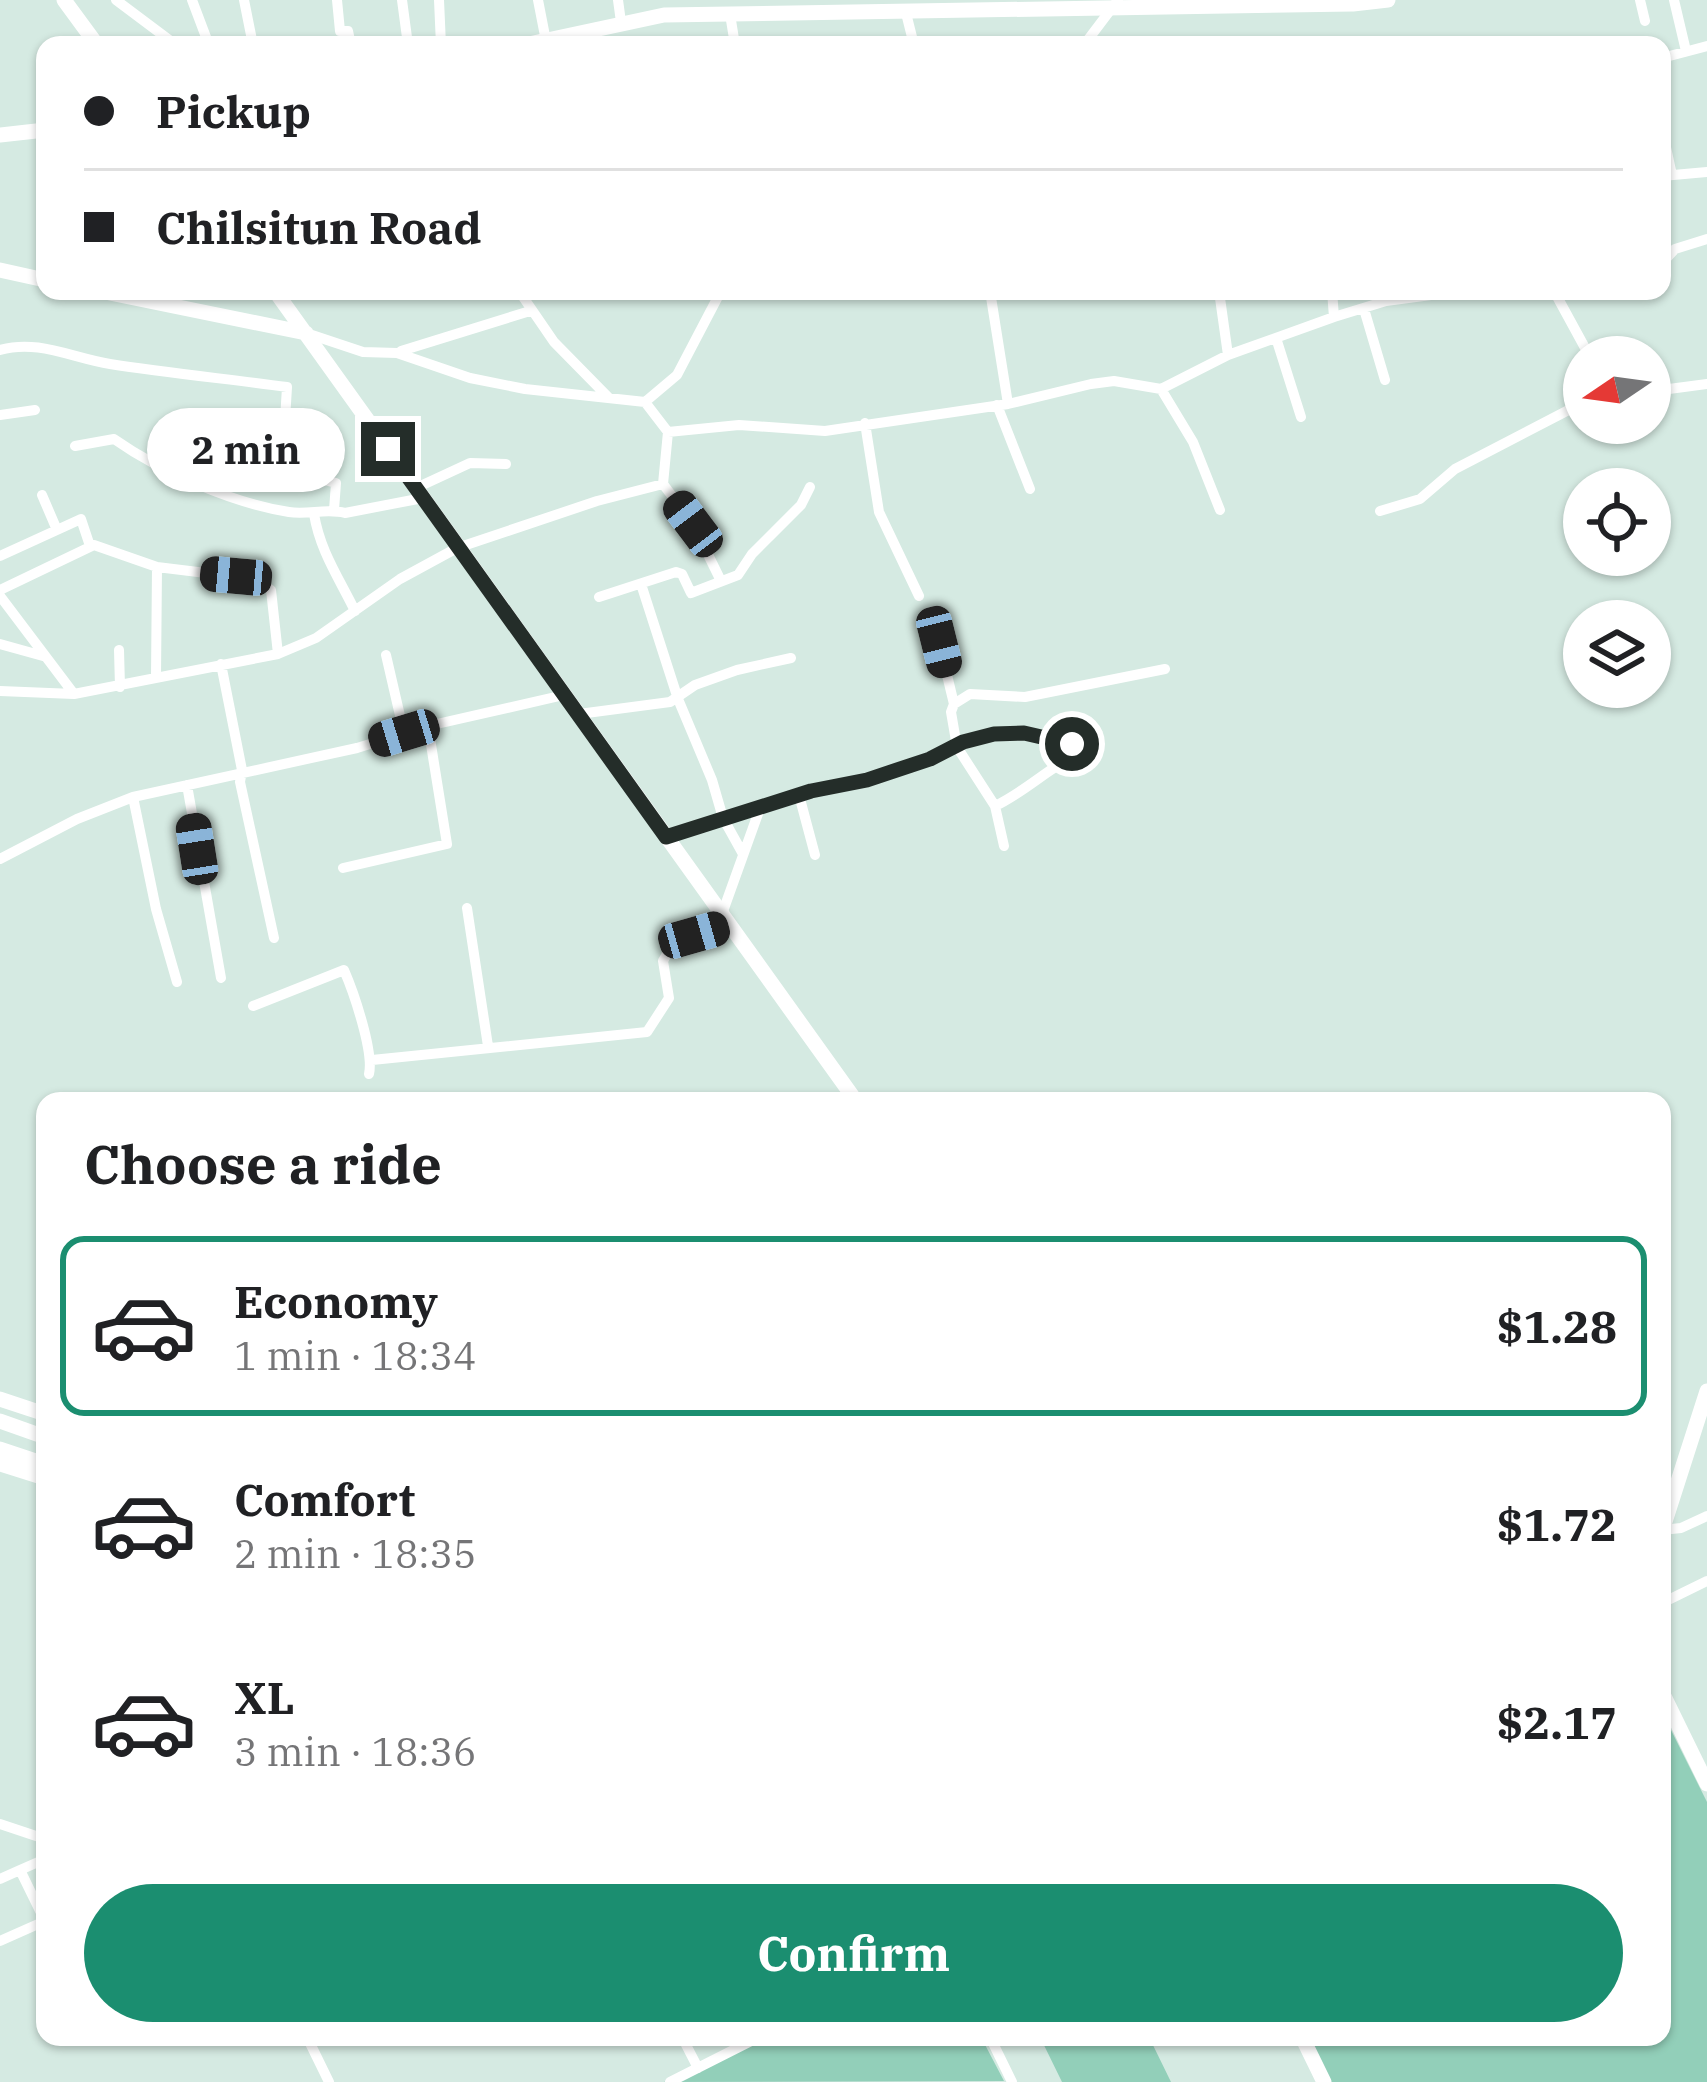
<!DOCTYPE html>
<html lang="en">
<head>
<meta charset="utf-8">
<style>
  :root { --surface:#fff; --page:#f6f6f6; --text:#202124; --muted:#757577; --line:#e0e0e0; --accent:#1b8e70 }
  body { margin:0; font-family:"IBM Plex Serif",serif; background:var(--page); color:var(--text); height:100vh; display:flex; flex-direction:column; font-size:45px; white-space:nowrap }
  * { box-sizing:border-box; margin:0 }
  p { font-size:39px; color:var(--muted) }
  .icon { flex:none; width:66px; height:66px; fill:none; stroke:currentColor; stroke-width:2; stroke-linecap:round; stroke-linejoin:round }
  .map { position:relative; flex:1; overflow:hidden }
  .panel { position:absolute; left:36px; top:1092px; width:1635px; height:954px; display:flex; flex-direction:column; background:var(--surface); border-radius:24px; box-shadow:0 3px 9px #0004 }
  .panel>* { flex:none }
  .hud { position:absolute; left:36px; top:36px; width:1635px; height:264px; border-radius:24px; box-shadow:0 3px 9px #0004; display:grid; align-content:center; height:264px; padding:0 48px; background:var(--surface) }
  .needle { width:78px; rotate:257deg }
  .tools { position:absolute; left:1563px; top:336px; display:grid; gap:24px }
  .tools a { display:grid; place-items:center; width:108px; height:108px; border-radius:50%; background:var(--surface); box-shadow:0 3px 9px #0004; font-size:60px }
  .end { position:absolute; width:54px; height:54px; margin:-27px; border:15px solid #242d29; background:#fff; box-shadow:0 0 0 6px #fff }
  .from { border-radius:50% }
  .bubble { position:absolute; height:84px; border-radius:42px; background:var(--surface); box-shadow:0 3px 9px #0004; font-size:39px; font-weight:700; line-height:84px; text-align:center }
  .car { position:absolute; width:36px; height:72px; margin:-36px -18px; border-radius:15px; box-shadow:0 0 9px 3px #0007; background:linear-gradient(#222 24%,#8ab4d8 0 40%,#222 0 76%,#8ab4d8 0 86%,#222 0) }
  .hud b { display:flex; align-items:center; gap:42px; height:114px; font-size:45px }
  .hud b+b { border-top:3px solid var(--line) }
  .hud i { width:30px; height:30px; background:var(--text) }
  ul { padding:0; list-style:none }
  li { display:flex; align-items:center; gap:36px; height:180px; margin:0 24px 18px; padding:0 24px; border:6px solid transparent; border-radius:24px }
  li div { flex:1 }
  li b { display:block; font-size:45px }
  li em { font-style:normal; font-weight:700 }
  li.selected { border-color:var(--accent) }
  li>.icon { width:108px; height:108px; stroke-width:1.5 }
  h2 { padding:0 48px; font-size:54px; line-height:144px }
  .action { display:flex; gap:24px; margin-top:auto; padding:24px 48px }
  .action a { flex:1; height:138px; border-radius:72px; background:var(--accent); color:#fff; font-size:48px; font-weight:700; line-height:138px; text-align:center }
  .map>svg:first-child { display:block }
  .green { fill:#92cfb9 }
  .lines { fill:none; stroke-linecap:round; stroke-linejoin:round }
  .street { stroke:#fff; stroke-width:10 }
  .secondary { stroke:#fff; stroke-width:15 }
  .route { stroke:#242d29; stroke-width:15 }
</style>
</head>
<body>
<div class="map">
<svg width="1707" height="2082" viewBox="0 0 1707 2082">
  <rect width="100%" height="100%" fill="#d5eae2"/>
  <path class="green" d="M 1662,1712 L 1707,1802 L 1707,2082 L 1328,2082 L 1307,2037 L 1662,2037 Z
    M 764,2037 L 981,2037 L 1004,2081 L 664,2082 Z
    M 1040,2037 L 1149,2037 L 1171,2082 L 1062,2082 Z"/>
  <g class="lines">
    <path class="street" d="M 116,0 L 176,45
      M 192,0 L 209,45
      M 244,0 L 253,45
      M 337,0 L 340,31 L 348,31 L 351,45
      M 402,0 L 408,45
      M 439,0 L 441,45
      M 538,0 L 546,41
      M 618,0 L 621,22
      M 1640,0 L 1645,21
      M 1674,0 L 1686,51
      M 905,9 L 914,45
      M 730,14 L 735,45
      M 1084,45 L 1118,0
      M 1662,58 L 1707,46
      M 1662,129 L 1672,175
      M 1662,176 L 1707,172
      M 1662,263 L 1675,249 L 1707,239
      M 519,291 L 554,342 L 609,398
      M 990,291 L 1008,404
      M 1219,291 L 1228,355
      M 1332,291 L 1334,317
      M 1554,291 L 1590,357
      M 1364,309 L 1385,380
      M 306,333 L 363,352 L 397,353 L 470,378 L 525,389 L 645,402 L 668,432 L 663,484 L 693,524 L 721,581
      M 1277,341 L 1301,417
      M 0,350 C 38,339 72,358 110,364 C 168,373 228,379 287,387 L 282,469 L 336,483 L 334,510
      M 401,351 L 530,311
      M 1161,389 L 1193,442 L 1220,510
      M 1669,389 L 1707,384
      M 645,402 L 677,375 L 721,291
      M 997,405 L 1030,489
      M 0,415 L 35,410
      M 865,423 L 879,512 L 919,596
      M 1635,423 L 1636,423
      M 668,432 L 739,425 L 825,431 L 1008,404 L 1091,384 L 1114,381 L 1161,389 L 1228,355 L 1334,317 L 1386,301 L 1461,291
      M 75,446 L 114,439 C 161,472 232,503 289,512 C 308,515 327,508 345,513 L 423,498
      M 416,488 L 470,463 L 506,464
      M 42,495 L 57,530
      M 1380,511 L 1420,499 L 1455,469 L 1584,402
      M 314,514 C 320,551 339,578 355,611
      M 0,556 L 81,519 L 90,546
      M 641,584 L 678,699 L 712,780 L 723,818 L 743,854
      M 0,590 L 94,545 L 157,567 L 255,579 L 271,590 L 278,654
      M 0,596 L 74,694
      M 599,597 L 676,572 L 682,574 L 691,593 L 738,575 L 752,554 L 801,505 L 810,487
      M 939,642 L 954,704
      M 0,644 L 43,656
      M 119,650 L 120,687
      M 386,655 L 404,733
      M 221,664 L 242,770 L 240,782 L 274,938
      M 156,677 L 157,567
      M 0,691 L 74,694 L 278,654 L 316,638 L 400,579 L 457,548 L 597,501 L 663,484
      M 579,714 L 670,702 L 695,685 L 737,670 L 791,658
      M 1084,751 C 1049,732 990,722 957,747 L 951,712 L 954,704 L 970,694 L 1025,697 L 1165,669
      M 187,785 L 221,978
      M 799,795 L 815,855
      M 133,797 L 156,909 L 177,982
      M 995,806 C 1027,791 1051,765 1084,751
      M 666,837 L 811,791 L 867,780 L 957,747 L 995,806 L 1004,846
      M 0,859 L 77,819 L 133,797 L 357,748 L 428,726 L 564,695
      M 343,868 L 447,844 L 428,726
      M 467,908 L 488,1046
      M 722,914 L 759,811
      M 253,1006 L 344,970 C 354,993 374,1052 369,1074
      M 372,1060 L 647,1032 L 669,998 L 663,961 L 672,945 L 730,925
      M 1662,1530 L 1681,1528 L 1707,1516
      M 1662,1603 L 1707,1581
      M 0,1824 L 45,1839
      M 20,1870 L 45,1859
      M 0,1879 L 20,1870 L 45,1921 L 0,1941
      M 307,2037 L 329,2082
      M 682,2037 L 698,2068
      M 990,2037 L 1012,2082
      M 670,2082 L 759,2037"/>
    <path class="secondary" d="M 64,0 L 97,45
      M 524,45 L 664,15 L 1353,4 L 1388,0
      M 0,135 L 45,130
      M 0,270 L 45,280
      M 100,291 L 306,333
      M 275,291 L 856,1101
      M 0,1399 L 45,1414
      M 0,1421 L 45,1437
      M 0,1449 L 45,1464
      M 0,1464 L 45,1478
      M 1662,1531 L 1707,1391
      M 1662,1692 L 1707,1784
      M 1302,2037 L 1324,2082"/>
  </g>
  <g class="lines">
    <path class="route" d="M 388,449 L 666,837 L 811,791 L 867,780 L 930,759 L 963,742 L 994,734 L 1024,733 L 1072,744"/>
  </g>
</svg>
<div class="tools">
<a><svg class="needle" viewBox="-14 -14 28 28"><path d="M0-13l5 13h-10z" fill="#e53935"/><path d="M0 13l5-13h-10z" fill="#757577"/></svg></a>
<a><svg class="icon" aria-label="locate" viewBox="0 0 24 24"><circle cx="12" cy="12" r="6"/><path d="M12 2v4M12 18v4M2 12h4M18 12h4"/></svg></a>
<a><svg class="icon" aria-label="layers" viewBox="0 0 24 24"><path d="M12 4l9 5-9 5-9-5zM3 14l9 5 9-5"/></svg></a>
</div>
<i class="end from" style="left:1072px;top:744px"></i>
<i class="end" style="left:388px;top:449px"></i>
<div class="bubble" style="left:147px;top:408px;width:198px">2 min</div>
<i class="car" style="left:693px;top:524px;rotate:323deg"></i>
<i class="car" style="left:236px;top:576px;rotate:275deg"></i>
<i class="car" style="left:939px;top:642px;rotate:166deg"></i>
<i class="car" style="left:404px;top:733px;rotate:253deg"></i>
<i class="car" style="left:197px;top:849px;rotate:351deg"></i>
<i class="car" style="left:694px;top:935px;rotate:74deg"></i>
<div class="hud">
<b><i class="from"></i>Pickup</b>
<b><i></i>Chilsitun Road</b>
</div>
<section class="panel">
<h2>Choose a ride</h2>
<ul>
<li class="selected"><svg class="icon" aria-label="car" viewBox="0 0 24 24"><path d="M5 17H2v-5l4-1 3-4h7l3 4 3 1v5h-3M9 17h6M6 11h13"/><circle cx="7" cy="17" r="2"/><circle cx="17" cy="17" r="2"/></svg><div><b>Economy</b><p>1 min · 18:34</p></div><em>$1.28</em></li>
<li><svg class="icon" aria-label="car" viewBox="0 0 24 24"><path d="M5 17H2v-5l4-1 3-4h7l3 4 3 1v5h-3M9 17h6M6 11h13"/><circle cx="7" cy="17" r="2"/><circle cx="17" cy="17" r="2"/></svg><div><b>Comfort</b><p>2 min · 18:35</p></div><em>$1.72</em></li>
<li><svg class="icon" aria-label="car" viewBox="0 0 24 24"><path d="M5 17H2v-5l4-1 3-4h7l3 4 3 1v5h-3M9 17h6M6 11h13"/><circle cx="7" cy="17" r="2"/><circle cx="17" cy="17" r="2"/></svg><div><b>XL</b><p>3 min · 18:36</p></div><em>$2.17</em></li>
</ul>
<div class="action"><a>Confirm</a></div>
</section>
</div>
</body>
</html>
